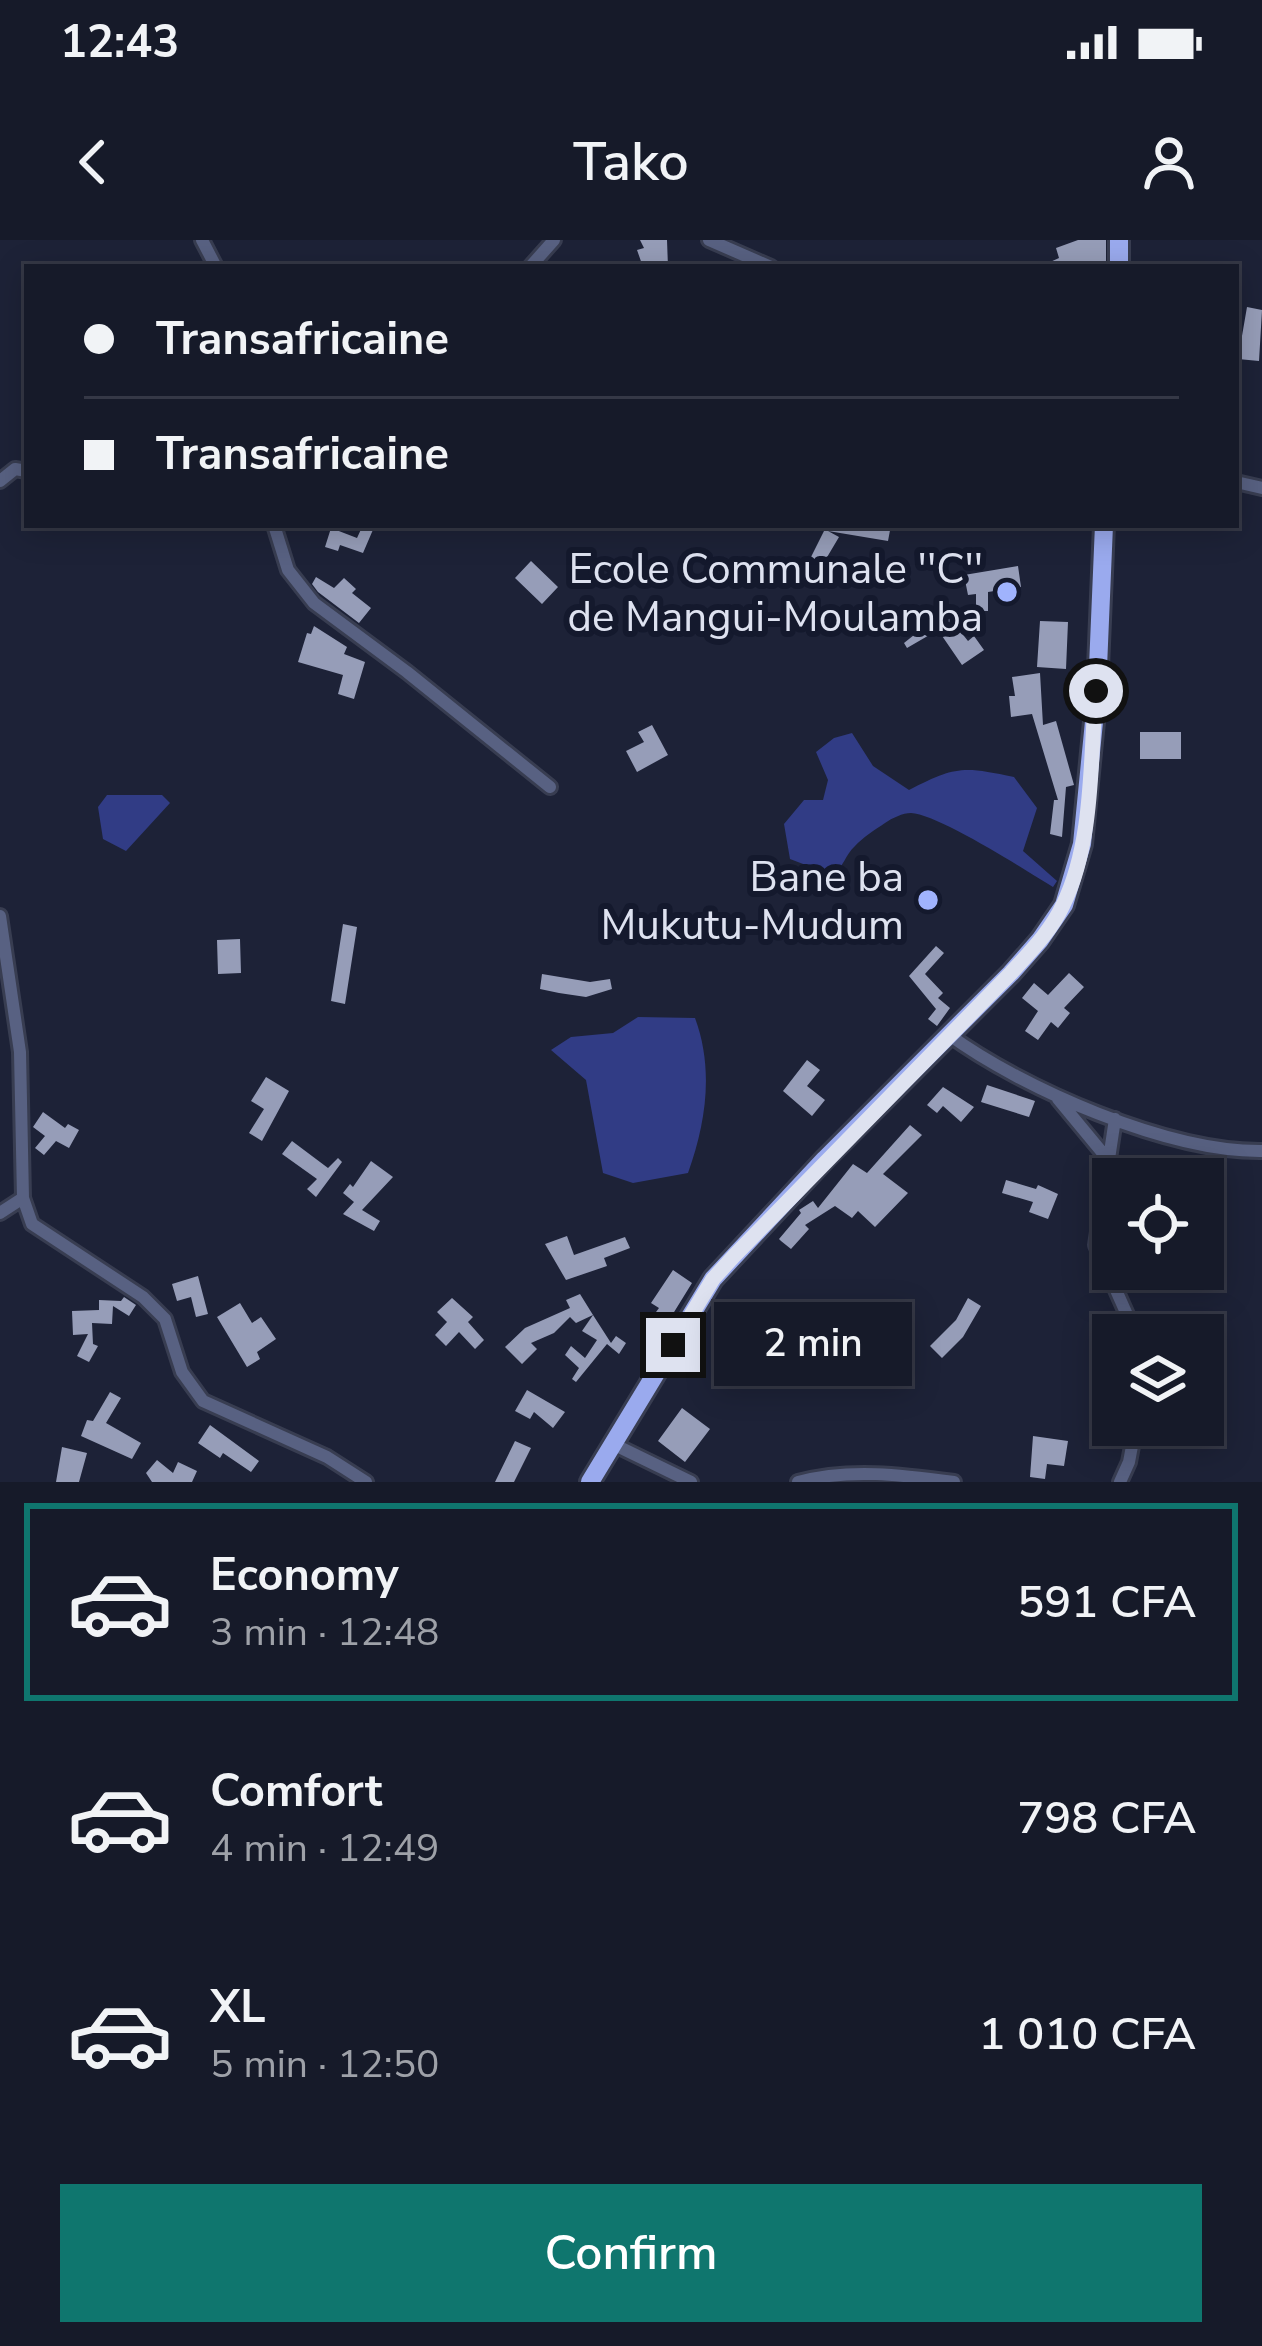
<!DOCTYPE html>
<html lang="en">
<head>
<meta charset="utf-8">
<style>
  :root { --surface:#161a29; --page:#232735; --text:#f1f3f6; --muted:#9ea1a8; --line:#353846; --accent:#0f766e }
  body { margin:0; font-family:"Nunito Sans",sans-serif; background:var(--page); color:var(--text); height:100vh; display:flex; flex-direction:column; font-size:45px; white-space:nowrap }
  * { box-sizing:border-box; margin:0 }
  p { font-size:39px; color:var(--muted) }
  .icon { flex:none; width:66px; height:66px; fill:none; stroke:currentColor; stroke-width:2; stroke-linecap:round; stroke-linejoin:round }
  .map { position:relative; height:1242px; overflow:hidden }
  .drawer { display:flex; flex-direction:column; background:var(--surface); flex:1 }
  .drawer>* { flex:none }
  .banner { position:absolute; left:24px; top:24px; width:1215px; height:264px; border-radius:0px; box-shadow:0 6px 30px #0003,0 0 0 3px var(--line); display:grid; align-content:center; height:264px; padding:0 60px; background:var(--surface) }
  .fabs { position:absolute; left:1092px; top:918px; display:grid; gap:24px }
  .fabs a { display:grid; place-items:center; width:132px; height:132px; border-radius:0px; background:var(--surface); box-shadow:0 6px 30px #0003,0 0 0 3px var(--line); font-size:60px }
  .end { position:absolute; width:54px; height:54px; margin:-27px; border:15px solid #dee2f0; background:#111; box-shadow:0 0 0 6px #111 }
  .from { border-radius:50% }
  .bubble { position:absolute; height:84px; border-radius:0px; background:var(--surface); box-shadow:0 6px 30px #0003,0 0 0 3px var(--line); font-size:39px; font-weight:600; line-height:84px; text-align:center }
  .banner b { display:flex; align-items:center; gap:42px; height:114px; font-size:45px }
  .banner b+b { border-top:3px solid var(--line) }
  .banner i { width:30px; height:30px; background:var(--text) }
  ul { padding:21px 0 0; list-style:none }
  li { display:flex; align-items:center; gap:36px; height:198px; margin:0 24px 18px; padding:0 36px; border:6px solid transparent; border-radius:0px }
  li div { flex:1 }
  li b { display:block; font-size:45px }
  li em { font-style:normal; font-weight:600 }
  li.selected { border-color:var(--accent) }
  li>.icon { width:108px; height:108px; stroke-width:1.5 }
  .primary-button { display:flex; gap:24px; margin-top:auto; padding:24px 60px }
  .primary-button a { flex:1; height:138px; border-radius:0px; background:var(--accent); color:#fff; font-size:48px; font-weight:600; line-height:138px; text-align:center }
  .status { display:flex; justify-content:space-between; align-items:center; height:84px; padding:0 60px; background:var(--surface); direction:ltr }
  .status svg { height:33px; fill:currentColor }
  header { display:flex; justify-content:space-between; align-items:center; height:156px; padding:0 60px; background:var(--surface); font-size:54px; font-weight:600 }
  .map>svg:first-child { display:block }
  .water { fill:#313c85 }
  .building { fill:#969db8 }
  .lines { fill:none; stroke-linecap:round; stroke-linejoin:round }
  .minor-casing { stroke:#383d51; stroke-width:18 }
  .trunk-casing { stroke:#383d51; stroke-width:24 }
  .minor { stroke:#586182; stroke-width:12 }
  .trunk { stroke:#9aaaee; stroke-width:18 }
  .route { stroke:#dee2f0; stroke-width:15 }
  .poi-dot { fill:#a0b3fd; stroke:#14192d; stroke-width:4.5 }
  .labels { text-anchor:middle; stroke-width:12; stroke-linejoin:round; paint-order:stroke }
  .poi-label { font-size:42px; fill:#dee2f0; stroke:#14192d; text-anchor:end }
</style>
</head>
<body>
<div class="status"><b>12:43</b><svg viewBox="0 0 49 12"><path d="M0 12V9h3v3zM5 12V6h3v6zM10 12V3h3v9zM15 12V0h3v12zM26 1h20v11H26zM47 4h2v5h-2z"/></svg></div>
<header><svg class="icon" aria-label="back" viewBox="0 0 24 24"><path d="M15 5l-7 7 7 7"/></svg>Tako<svg class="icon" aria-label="person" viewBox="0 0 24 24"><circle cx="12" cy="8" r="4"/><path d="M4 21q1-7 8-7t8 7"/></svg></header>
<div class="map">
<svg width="1262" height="1242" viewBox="0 0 1262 1242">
  <rect width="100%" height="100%" fill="#1d2237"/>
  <path class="water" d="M 852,493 L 873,526 L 909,550 C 955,526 963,526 1014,537 L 1037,568 L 1023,611 L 1057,641 L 1053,647 C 1027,631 938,574 911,573 C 903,573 892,578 885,583 C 876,589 862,598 855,606 C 845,615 844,627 832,635 L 790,619 L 784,584 L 804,560 L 823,560 L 828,540 L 816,512 L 834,498 Z
    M 107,555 L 162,555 L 170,563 L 126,611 L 103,599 L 98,567 Z
    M 638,777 L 695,778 C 714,829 706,883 688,933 L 633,943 L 603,933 L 586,840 L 551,810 L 571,797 L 613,793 Z"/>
  <path class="building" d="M 640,0 L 667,0 L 668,27 L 643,27 L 637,10 L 644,8 Z
    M 1078,0 L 1106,0 L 1106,27 L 1039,27 L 1059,18 L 1056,8 Z
    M 1247,67 L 1262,70 L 1259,121 L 1238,119 Z
    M 363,285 L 375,285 L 363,313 L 340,305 L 338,311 L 325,307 L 331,288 L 357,298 Z
    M 827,285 L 891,285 L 888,301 L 828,291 L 839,297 L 823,324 L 811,317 Z
    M 531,321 L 558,347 L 542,364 L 515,338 Z
    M 1018,326 L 1021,347 L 988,352 L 988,371 L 976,371 L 976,354 L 968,355 L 964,335 Z
    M 316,337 L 334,348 L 344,338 L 356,349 L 352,353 L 371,368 L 359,383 L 318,352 L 312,344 Z
    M 944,371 L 968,401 L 974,396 L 984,410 L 962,425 L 938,390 L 907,408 L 904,403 Z
    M 1040,381 L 1068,382 L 1066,429 L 1037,427 Z
    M 314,386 L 347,407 L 344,414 L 365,422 L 354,459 L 338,454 L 343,435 L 298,422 L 307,393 L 311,394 Z
    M 1040,433 L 1043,485 L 1056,481 L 1074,545 L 1066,547 L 1062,597 L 1050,594 L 1054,560 L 1058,560 L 1032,474 L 1011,477 L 1009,456 L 1015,456 L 1012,437 Z
    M 652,485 L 668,515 L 637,532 L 626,511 L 644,502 L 638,492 Z
    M 1140,492 L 1181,492 L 1181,519 L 1140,519 Z
    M 343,684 L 357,687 L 345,764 L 331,761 Z
    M 240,699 L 241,733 L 218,734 L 217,700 Z
    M 936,706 L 944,713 L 925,734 L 943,753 L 938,758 L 950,768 L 937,786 L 928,779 L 936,769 L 909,736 Z
    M 1069,733 L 1084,747 L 1064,768 L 1070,773 L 1058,788 L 1051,782 L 1038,800 L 1025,791 L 1038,771 L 1022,758 L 1034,743 L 1048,755 Z
    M 542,734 L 590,742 L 610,739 L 612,749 L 586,757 L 559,753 L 540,749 Z
    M 807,820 L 820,830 L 807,846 L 825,860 L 812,876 L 783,851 Z
    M 266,837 L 289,851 L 262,901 L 249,893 L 264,869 L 251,861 Z
    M 987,845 L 1035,861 L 1029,877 L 981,862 Z
    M 943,847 L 974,867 L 961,882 L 943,866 L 937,873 L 927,865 Z
    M 43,872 L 65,888 L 68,884 L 79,890 L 69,908 L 56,901 L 44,915 L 35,908 L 45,896 L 33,887 Z
    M 910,885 L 922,895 L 883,934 L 908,953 L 875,987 L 858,971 L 852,978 L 835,966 L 805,985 L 809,989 L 791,1009 L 781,1001 L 779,999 L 801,973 L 799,970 L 813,961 L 818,968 L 853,924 L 867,933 Z
    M 292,901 L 328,928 L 338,918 L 342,922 L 316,957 L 307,949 L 317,939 L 282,914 Z
    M 371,921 L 393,937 L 362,970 L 380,981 L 374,991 L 343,974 L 354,962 L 343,953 L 350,944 L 353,947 Z
    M 1006,940 L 1036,949 L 1038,945 L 1058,954 L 1048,979 L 1029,972 L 1033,962 L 1002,953 Z
    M 567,996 L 574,1015 L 625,997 L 630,1008 L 604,1018 L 607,1026 L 566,1040 L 545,1004 Z
    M 673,1030 L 692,1043 L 658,1098 L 644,1088 L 659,1068 L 651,1063 Z
    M 198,1036 L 208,1074 L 196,1077 L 191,1057 L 177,1061 L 172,1044 Z
    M 580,1054 L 593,1075 L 576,1083 L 570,1077 L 554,1093 L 531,1103 L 537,1109 L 522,1124 L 505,1107 L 525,1088 L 570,1068 L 566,1060 Z
    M 124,1057 L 136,1065 L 129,1076 L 113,1066 L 112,1084 L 92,1083 L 93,1104 L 98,1106 L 89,1122 L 77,1116 L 88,1094 L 73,1095 L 72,1071 L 99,1070 L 99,1060 L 121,1061 Z
    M 452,1058 L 473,1077 L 468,1082 L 484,1100 L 475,1109 L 459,1092 L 446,1106 L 435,1095 L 447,1082 L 437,1072 Z
    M 968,1058 L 981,1066 L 963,1097 L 942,1118 L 930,1106 L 956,1080 Z
    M 240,1063 L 252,1083 L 261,1077 L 276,1099 L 257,1112 L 260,1119 L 247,1127 L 217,1077 Z
    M 593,1075 L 611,1103 L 616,1096 L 626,1103 L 619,1114 L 607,1104 L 576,1142 L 572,1139 L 579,1128 L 565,1115 L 571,1106 L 585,1118 L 597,1100 L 582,1091 Z
    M 527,1150 L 565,1172 L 553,1188 L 534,1172 L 530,1179 L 515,1171 Z
    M 110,1152 L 121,1158 L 106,1183 L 141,1203 L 132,1219 L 81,1196 L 87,1180 L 93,1181 Z
    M 682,1168 L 710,1189 L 685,1222 L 658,1201 Z
    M 210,1185 L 259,1221 L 251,1232 L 223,1213 L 220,1218 L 198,1203 Z
    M 1033,1196 L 1068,1201 L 1064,1226 L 1047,1224 L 1045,1239 L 1030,1237 Z
    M 515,1201 L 531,1208 L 514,1242 L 495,1242 Z
    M 62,1207 L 87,1213 L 79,1242 L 56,1242 Z
    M 157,1220 L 173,1233 L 178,1222 L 197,1231 L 192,1242 L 152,1242 L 146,1233 Z"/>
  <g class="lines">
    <defs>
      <path id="minor" d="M 202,0 L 216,27
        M 709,0 L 771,27
        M 530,27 L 554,0
        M 0,241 L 15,229 L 27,231
        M 1236,242 L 1262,248
        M 274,285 L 288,330 L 314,363 L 407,432 L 550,547
        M 0,676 L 20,812 L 23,958 L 32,984 L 143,1057 L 165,1079 L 182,1132 L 203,1161 L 327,1217 L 366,1242
        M 948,794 C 1023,849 1168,912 1262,911
        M 1058,859 L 1106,917
        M 1115,879 L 1096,1005 L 1136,1095
        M 0,973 L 23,958
        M 613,1204 L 691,1242
        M 798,1242 C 849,1228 903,1235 954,1242
        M 1120,1242 L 1129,1222 L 1136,1185"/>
      <path id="trunk" d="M 1119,27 L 1119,0
        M 590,1242 L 713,1039 L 825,919 L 1011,733 L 1040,700 L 1064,665 L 1082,604 L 1097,451 L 1104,285"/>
    </defs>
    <use href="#minor" class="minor-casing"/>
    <use href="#trunk" class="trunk-casing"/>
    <use href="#minor" class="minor"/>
    <use href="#trunk" class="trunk"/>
  </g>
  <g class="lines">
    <path class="route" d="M 673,1105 L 713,1039 L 734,1016 L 1011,733 C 1030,712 1051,691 1063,665 C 1094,602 1090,519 1096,451"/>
  </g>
  <g class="poi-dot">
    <circle cx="1007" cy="352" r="12"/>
    <circle cx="928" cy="660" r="12"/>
  </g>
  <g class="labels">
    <g class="poi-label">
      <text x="983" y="343">Ecole Communale ''C''<tspan x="983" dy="48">de Mangui-Moulamba</tspan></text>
      <text x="904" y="651">Bane ba<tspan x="904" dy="48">Mukutu-Mudum</tspan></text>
    </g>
  </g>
</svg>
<div class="fabs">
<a><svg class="icon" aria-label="locate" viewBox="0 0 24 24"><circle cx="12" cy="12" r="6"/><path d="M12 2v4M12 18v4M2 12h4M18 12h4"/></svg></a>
<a><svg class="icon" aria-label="layers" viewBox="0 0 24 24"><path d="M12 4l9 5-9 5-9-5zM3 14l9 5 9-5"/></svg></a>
</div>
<i class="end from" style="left:1096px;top:451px"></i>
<i class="end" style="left:673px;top:1105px"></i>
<div class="bubble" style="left:714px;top:1062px;width:198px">2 min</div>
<div class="banner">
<b><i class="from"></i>Transafricaine</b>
<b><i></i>Transafricaine</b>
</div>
</div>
<section class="drawer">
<ul>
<li class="selected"><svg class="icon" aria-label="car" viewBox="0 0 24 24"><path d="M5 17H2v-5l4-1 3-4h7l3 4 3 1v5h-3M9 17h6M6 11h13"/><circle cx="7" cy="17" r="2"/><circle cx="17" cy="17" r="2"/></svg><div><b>Economy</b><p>3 min · 12:48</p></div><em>591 CFA</em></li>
<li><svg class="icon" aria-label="car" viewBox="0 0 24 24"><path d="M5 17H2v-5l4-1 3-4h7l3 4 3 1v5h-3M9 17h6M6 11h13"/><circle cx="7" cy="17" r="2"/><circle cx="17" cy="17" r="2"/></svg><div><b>Comfort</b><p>4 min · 12:49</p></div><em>798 CFA</em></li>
<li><svg class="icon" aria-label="car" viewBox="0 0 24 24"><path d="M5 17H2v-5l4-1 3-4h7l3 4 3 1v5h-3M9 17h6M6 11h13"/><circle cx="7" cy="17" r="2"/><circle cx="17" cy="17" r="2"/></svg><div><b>XL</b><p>5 min · 12:50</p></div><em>1 010 CFA</em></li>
</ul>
<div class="primary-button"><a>Confirm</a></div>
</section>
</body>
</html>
